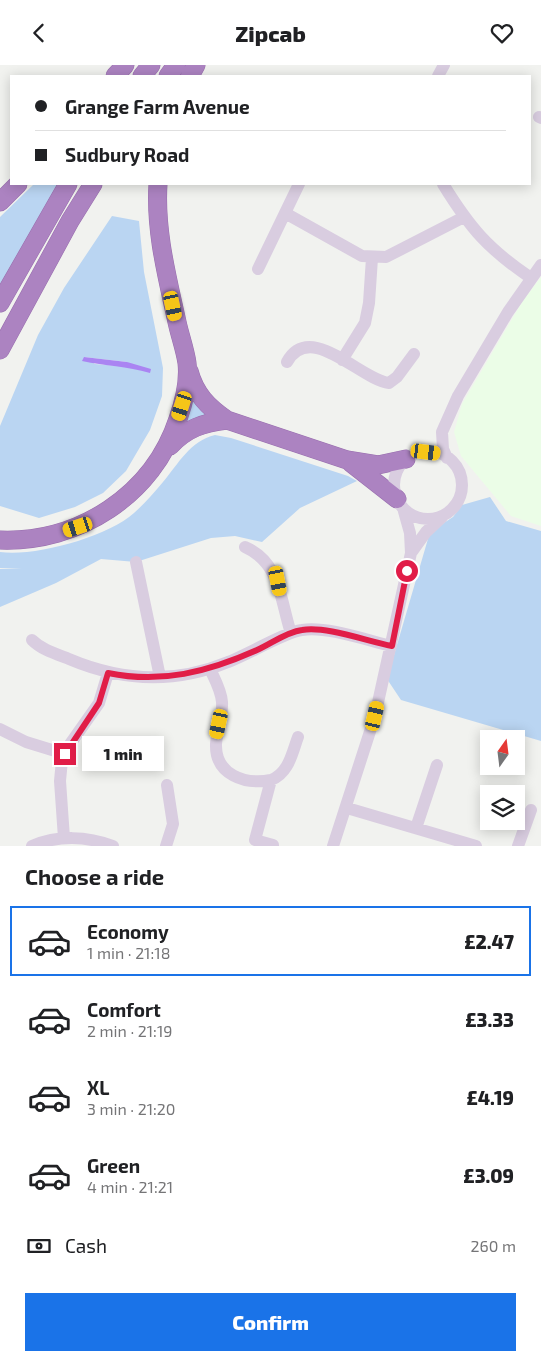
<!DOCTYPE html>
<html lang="en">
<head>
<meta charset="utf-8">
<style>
  :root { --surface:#fff; --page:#f2f2f2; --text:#202124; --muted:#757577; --line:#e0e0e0; --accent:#1a73e8 }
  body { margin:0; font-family:"Exo 2",sans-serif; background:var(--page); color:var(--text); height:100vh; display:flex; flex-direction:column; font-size:19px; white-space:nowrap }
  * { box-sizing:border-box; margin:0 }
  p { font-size:16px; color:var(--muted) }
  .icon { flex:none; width:28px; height:28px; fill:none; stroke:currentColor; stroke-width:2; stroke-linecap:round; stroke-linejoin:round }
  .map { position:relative; height:781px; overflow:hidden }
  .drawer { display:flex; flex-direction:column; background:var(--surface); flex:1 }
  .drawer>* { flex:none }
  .banner { position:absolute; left:10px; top:10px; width:521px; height:110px; border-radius:0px; box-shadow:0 2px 12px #0003; display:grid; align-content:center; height:110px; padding:0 25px; background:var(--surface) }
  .needle { width:32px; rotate:14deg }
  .fabs { position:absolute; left:480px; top:665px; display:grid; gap:10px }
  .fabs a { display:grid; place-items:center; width:45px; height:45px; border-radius:0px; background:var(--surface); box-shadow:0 2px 12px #0003; font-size:25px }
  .end { position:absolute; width:22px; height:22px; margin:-11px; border:6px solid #e11d48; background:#fff; box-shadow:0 0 0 2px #fff }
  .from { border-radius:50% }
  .bubble { position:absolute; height:35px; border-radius:0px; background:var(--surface); box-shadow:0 2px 12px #0003; font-size:16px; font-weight:800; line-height:35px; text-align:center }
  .car { position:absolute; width:15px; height:30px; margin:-15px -8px; border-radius:6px; box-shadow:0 0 4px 1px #0007; background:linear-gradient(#f5c518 24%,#345 0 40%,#f5c518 0 76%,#345 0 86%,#f5c518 0) }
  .banner b { display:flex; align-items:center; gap:18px; height:48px; font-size:19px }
  .banner b+b { border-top:1px solid var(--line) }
  .banner i { width:12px; height:12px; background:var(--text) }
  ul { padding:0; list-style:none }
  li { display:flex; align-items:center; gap:15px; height:70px; margin:0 10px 8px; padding:0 15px; border:2px solid transparent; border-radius:0px }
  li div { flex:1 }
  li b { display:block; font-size:19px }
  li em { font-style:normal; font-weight:800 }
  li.active { border-color:var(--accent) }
  li>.icon { width:45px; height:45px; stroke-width:1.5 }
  h2 { padding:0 25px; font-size:22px; line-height:60px }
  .pay { display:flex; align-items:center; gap:12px; height:55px; padding:0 25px; font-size:19px }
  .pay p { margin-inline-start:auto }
  .cta { display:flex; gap:10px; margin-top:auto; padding:10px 25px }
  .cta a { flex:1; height:58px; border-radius:0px; background:var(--accent); color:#fff; font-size:20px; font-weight:800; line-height:58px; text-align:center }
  header { display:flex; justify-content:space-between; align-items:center; height:65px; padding:0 25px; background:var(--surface); font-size:22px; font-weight:800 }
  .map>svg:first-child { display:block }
  .commercial { fill:#ebfde7 }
  .green { fill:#bad5f2; fill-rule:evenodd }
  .water { fill:#aa84f2 }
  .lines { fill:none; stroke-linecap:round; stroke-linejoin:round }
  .highway-casing { stroke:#986ead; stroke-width:19 }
  .minor { stroke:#d9cde0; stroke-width:12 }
  .highway { stroke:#ac83c1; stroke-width:18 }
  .route { stroke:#e11d48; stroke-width:6 }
</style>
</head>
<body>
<header><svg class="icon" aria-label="back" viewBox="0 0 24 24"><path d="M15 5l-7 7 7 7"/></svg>Zipcab<svg class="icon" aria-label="heart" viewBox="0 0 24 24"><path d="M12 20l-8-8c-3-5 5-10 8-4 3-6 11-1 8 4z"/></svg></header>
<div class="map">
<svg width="541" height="781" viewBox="0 0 541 781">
  <rect width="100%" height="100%" fill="#f1f2ef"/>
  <path class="commercial" d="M 541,212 L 541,461 L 511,451 L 461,391 L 454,367 L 462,339 L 522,237 Z"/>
  <path class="green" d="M 34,119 L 63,119 L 0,222 L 0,152 Z
    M 112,151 L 139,156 L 144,207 L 163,303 L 162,331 L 150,365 L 126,406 L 103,428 L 75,442 L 39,453 L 0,441 L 0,361 L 38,270 L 64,223 ZM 84,292 L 127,297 L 131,302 L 95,299 Z
    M 192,331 L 212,351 L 182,362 Z
    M 215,370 L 231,373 L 348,411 L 357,416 L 300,443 L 262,477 L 235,471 L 211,473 L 136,497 L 101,494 L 56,518 L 0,542 L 0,504 L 22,503 L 0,503 L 0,487 C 35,492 107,472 134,448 C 144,439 154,428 163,417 C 179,398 190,376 215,370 Z
    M 490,432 L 506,456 L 541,466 L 541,676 L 401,635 L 387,614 L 430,467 L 453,452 L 462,440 Z"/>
  <path class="water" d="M 84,292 L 127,297 L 151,304 L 150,308 C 127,301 105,301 82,296 Z"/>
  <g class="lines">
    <defs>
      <path id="highway" d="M 115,11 L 125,0
        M 142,11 L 151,0
        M 168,11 L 176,0
        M 190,11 L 196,0
        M 0,137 L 18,119
        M 0,238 L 68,119
        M 0,285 L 70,156 L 93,119
        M 189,306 C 195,329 208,342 227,355 L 347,395 L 378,400 L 406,394
        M 170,381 C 187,363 203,358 227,355
        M 351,398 L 397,434
        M 0,475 C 79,478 153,430 178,354 C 184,337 189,316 187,298 C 185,284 180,271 177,257 C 167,211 155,166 158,119"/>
    </defs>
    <use href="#highway" class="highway-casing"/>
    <path class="minor" d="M 438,11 L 444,0
      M 539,52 L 541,53
      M 443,119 C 470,163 488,184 531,213
      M 285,148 L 362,191 L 386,192 L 464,152
      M 258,204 L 299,119
      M 342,295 L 365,258 L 369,238 L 372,193
      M 287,297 C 310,255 361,315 389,318 L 397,312 L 414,289
      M394 420a34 34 0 1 1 68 0a34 34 0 1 1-68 0Z
      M 447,393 L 443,384 L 442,367 L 458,331 L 508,247 L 541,200
      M 245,482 C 281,498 280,535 291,568
      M 411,488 L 426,467 L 442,452
      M 136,497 L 160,612
      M 32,575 C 42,585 56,589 69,594 C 121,616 175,619 228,597 C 247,590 285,567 302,565 C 327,561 366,575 391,581
      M 210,604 C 215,615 221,625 222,637 C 223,651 217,665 216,679 C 215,710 245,720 271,715
      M 0,664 L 26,677 L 65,689
      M 347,743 L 476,781
      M 416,763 L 437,700
      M 64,773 L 60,716 L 62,695 L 68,682 L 99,638 L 108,608
      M 273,780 L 255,775 L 271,715 C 289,708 292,688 298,672
      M 32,781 C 58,770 87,771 113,781
      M 166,781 L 173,759 L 167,720
      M 333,781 L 375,651 L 411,488 L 410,468 L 403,443
      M 518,781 L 531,745"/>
    <use href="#highway" class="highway"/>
  </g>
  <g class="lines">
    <path class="route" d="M 65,689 L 99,638 L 108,608 C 161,619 208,607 257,585 C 271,579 286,567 302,565 C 327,561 366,576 392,581 L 407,506"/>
  </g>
</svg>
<div class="fabs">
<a><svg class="needle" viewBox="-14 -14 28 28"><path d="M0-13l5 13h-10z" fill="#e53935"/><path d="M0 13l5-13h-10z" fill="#757577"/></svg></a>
<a><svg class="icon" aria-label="layers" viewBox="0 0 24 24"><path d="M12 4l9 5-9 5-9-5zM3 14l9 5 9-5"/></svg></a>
</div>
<i class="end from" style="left:407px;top:506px"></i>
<i class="end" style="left:65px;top:689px"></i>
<div class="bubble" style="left:82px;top:671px;width:82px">1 min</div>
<i class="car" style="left:173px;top:241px;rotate:168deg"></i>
<i class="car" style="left:182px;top:341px;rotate:198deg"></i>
<i class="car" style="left:426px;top:387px;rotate:97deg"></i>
<i class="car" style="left:78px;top:462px;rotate:252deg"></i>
<i class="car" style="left:278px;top:516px;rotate:169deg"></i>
<i class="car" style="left:375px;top:651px;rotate:13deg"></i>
<i class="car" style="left:219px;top:659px;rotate:192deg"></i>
<div class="banner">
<b><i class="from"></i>Grange Farm Avenue</b>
<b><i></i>Sudbury Road</b>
</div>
</div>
<section class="drawer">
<h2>Choose a ride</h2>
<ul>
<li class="active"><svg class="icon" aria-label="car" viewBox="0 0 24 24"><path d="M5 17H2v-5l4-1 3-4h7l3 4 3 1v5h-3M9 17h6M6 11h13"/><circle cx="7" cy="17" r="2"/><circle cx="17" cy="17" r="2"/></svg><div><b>Economy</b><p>1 min · 21:18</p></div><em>£2.47</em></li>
<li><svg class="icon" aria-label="car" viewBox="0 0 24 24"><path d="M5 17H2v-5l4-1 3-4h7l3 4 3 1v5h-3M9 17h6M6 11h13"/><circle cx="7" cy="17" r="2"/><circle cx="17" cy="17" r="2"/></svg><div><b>Comfort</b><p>2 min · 21:19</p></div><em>£3.33</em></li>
<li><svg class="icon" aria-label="car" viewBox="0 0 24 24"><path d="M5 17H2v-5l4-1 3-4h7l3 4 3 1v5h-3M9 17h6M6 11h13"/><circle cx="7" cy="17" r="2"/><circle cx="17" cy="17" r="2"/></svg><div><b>XL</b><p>3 min · 21:20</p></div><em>£4.19</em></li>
<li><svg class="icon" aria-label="car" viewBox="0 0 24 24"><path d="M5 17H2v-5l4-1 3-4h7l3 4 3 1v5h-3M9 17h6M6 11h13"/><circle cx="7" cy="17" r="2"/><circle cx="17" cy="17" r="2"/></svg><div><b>Green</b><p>4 min · 21:21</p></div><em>£3.09</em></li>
</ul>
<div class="pay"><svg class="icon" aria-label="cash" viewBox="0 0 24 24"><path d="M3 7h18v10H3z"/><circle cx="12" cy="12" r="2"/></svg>Cash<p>260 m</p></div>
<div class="cta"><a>Confirm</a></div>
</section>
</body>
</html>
